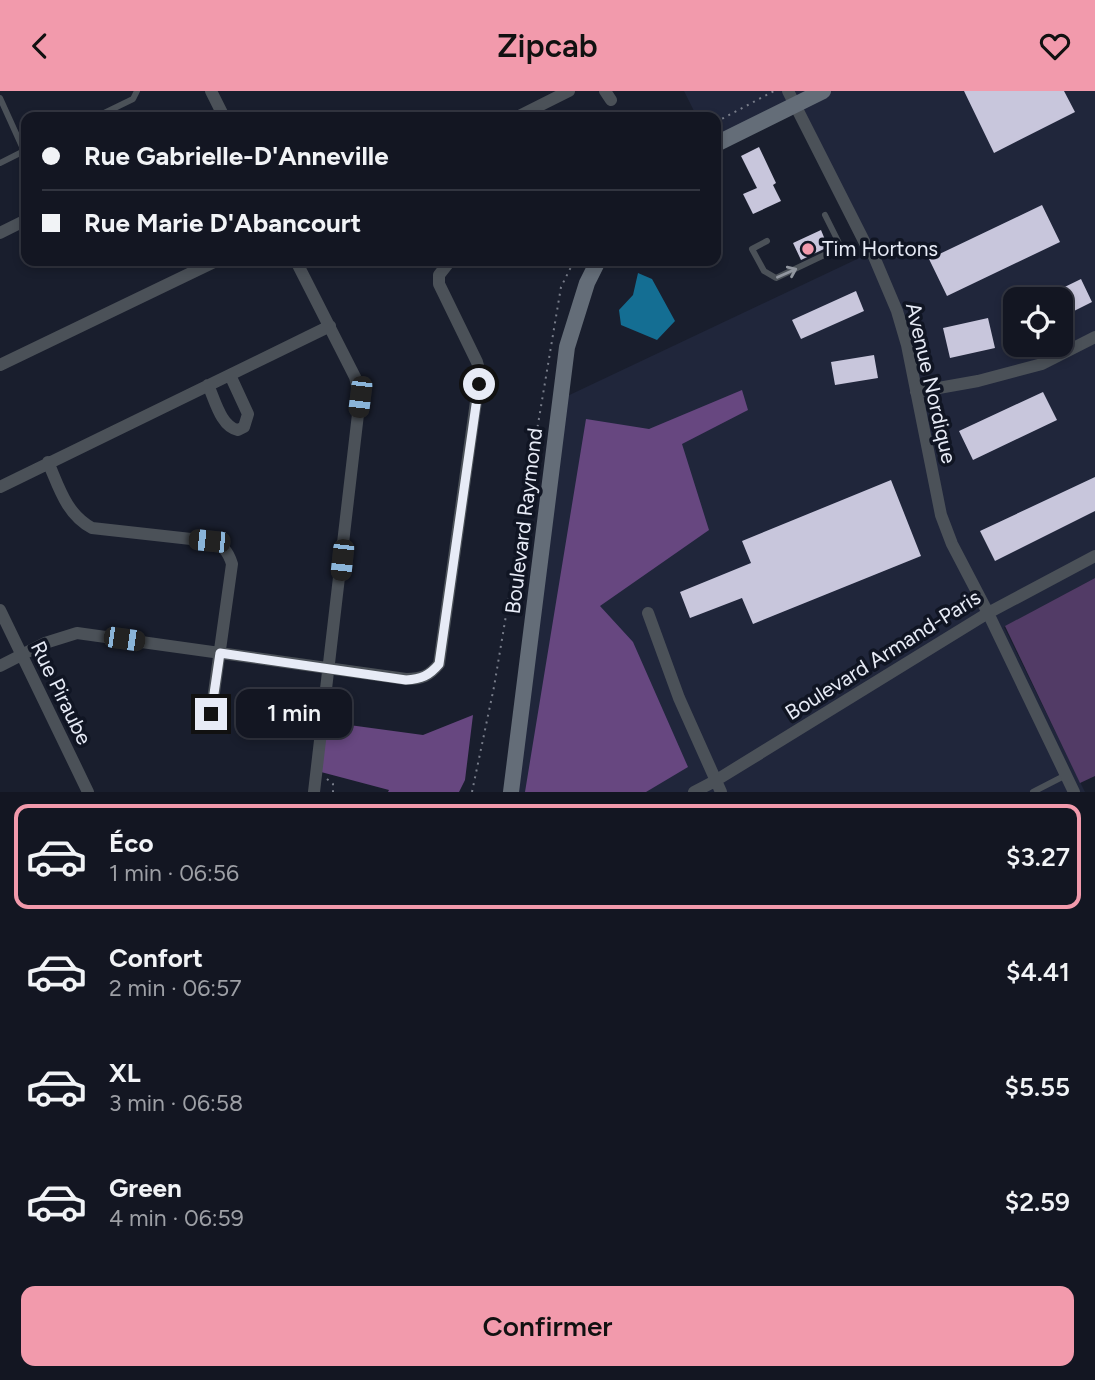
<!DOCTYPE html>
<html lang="fr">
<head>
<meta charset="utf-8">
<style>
  :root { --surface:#131622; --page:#1c1f2a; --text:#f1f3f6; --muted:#9d9fa5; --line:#323540; --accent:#f29aac }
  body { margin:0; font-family:Figtree,sans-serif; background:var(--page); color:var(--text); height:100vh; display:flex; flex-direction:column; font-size:26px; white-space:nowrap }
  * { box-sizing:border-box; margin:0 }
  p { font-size:23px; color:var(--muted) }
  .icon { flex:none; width:38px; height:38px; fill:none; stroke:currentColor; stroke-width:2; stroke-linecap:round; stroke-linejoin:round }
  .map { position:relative; height:701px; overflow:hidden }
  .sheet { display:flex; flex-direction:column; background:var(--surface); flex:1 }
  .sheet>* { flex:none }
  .hud { position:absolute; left:21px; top:21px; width:700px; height:154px; border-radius:14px; box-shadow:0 4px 10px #0003,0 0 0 2px var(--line); display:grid; align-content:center; height:154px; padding:0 21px; background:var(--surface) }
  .tools { position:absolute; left:1003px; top:196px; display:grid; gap:14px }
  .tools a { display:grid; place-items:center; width:70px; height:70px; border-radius:14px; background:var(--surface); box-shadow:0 4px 10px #0003,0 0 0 2px var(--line); font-size:35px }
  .end { position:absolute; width:32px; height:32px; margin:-16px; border:9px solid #e7ebf6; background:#111; box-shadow:0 0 0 4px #111 }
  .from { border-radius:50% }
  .bubble { position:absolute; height:49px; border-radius:14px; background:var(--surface); box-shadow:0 4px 10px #0003,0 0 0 2px var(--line); font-size:23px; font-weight:600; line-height:49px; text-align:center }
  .car { position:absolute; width:21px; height:42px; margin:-21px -10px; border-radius:9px; box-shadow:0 0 5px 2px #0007; background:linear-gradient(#222 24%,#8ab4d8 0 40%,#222 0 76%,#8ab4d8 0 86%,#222 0) }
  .hud b { display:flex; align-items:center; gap:24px; height:66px; font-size:26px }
  .hud b+b { border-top:2px solid var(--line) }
  .hud i { width:18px; height:18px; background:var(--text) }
  ul { padding:12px 0 0; list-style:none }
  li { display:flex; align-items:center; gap:21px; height:105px; margin:0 14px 10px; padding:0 7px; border:4px solid transparent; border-radius:14px }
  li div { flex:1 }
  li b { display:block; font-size:26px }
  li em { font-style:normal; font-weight:600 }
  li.active { border-color:var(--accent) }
  li>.icon { width:63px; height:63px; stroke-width:1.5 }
  .primary-button { display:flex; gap:14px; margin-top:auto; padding:14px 21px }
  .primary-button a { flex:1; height:80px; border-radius:14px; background:var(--accent); color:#111; font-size:28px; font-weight:600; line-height:80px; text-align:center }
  header { display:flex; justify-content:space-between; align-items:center; height:91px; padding:0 21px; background:var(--accent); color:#111; font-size:32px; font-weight:600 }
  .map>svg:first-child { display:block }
  .built { fill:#20263b; fill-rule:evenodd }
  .green { fill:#523b66 }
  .forest { fill:#674780 }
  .water { fill:#146e93 }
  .building { fill:#c8c6dc }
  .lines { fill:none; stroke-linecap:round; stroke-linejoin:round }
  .path { stroke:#787d8a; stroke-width:2; stroke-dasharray:2 5; stroke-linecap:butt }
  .lane { stroke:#4b5158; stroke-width:6 }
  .street { stroke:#4b5158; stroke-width:12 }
  .secondary { stroke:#646d78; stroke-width:16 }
  .oneway { stroke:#91969f }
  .route { stroke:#e7ebf6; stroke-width:9 }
  .poi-dot { fill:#f29aac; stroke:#101523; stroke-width:2.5 }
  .labels { text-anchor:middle; stroke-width:7; stroke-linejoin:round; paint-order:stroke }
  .poi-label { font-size:21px; fill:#e7ebf6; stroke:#101523; text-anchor:start }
  .street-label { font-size:21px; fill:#e7ebf6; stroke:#101523 }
</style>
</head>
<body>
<header><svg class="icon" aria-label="back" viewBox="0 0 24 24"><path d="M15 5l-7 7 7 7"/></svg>Zipcab<svg class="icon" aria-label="heart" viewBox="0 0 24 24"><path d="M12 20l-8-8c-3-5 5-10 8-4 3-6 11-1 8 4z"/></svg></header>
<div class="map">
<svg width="1095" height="701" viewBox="0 0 1095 701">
  <rect width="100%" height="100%" fill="#191e2d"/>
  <path class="built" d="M 684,0 L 1095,0 L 1095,487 L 1004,536 L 1085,701 L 511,701 L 561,308 L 872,161 L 795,14 L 716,53 L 716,26 L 697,26 ZM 1015,208 L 1060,208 L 1060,254 L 1015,254 Z"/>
  <path class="green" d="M 1095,487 L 1095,685 L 1080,692 L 1005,535 Z"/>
  <path class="forest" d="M 742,299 L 748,319 L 682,353 L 709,439 L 600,515 L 633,551 L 688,676 L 646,701 L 525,701 L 586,328 L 649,338 Z
    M 473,624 L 465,689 L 459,701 L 388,701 L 389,699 L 321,681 L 327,631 L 423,644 Z"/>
  <path class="water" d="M 638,182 L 652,188 L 675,230 L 657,249 L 621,234 L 619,219 L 633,204 Z"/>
  <path class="building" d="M 964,0 L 1064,0 L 1075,21 L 994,62 Z
    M 759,56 L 776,92 L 773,94 L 781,110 L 753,123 L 743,103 L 757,97 L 741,65 Z
    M 1042,114 L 1060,151 L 947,205 L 929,168 Z
    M 821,139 L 828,156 L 801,169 L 793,152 Z
    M 1081,188 L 1092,211 L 1070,222 L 1060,226 L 1060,208 L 1040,208 Z
    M 856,200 L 864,220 L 801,248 L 792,229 Z
    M 988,227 L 995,257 L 950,267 L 943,237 Z
    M 874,264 L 878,287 L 835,294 L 831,271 Z
    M 1043,301 L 1057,329 L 973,369 L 959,340 Z
    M 1095,386 L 1095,420 L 995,470 L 980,440 Z
    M 891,389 L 921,465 L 753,533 L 742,507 L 690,527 L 680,501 L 751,472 L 742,450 Z"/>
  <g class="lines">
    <path class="path" d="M 716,31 L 774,0
      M 327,688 L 333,693 L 333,701
      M 472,701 L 494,596 L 561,196 L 574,170"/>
    <path class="lane" d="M 0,7 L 24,60
      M 96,26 L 133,8 L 137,0
      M 0,72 L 26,59
      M 767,150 L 752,158 L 764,180 L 776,187 L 841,156 L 825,124
      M 1033,701 L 1066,684"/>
    <path class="street" d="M 211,0 L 224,26
      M 605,0 L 611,9
      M 788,0 L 865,152 L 872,161 L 897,220 L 907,254 L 941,424 L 952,453 L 988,522 L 1074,701
      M 517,26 L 569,0
      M 0,142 L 26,129
      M 296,170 L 355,286 L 360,306 L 314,701
      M 0,274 L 216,170
      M 208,294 C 215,309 221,336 238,339 L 244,336 L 248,323 L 230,284
      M 916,301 L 978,290 L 1042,273 L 1095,246
      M 48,371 C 59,396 66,423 92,437 L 209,450 C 223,454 228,460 232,473 L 211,623 L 199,636
      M 0,396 L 330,235
      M 0,519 L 88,701
      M 648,522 L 679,607 L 721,701
      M 0,575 L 45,552 L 77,542 L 406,588 C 422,588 429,585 439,573 L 480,282 L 477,271 L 439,193 L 439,184 L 450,170
      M 694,701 L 715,690 L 988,522 L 1095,465"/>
    <path class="secondary" d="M 716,53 L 823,0
      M 511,701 L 567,256 L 587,192 L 598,170"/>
  </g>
  <defs><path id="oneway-shaft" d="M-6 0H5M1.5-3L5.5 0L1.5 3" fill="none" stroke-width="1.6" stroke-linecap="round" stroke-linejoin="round" transform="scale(1.75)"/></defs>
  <use class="oneway" href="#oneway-shaft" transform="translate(787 182) rotate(-24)"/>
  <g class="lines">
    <path class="route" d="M 211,623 L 220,562 L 406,589 C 421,588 429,585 439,573 L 479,293"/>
  </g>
  <circle class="poi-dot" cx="808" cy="158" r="7"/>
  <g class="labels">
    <g class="poi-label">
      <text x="822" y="165">Tim Hortons</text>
    </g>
    <g class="street-label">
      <text transform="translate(931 292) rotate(77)" y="7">Avenue Nordique</text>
      <text transform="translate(524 430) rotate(-83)" y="7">Boulevard Raymond</text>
      <text transform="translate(883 564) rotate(-32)" y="7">Boulevard Armand-Paris</text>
      <text transform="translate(61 602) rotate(64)" y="7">Rue Piraube</text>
    </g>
  </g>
</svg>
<div class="tools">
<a><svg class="icon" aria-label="locate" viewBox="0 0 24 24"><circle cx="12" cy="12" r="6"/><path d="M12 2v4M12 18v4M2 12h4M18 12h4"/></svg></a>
</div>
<i class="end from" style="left:479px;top:293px"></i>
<i class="end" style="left:211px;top:623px"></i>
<div class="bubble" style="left:236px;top:598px;width:116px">1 min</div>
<i class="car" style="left:360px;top:306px;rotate:187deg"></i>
<i class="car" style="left:209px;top:450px;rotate:276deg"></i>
<i class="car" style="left:342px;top:469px;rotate:186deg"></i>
<i class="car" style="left:124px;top:548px;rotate:98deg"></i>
<div class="hud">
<b><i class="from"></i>Rue Gabrielle-D'Anneville</b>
<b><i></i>Rue Marie D'Abancourt</b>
</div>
</div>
<section class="sheet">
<ul>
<li class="active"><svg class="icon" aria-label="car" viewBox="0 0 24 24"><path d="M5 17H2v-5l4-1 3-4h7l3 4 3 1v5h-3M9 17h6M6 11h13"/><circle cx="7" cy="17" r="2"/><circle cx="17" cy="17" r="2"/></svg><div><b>Éco</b><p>1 min · 06:56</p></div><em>$3.27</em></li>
<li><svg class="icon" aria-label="car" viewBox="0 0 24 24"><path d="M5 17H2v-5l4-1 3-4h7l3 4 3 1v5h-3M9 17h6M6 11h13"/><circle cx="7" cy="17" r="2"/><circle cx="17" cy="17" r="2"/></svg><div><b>Confort</b><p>2 min · 06:57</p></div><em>$4.41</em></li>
<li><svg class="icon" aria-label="car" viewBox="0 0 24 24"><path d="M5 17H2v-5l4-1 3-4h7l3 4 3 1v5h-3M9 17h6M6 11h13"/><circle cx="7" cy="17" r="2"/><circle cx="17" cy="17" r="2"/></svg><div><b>XL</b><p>3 min · 06:58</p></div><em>$5.55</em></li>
<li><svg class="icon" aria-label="car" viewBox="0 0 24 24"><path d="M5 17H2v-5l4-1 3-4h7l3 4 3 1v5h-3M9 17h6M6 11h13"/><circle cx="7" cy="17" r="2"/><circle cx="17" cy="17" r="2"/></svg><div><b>Green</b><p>4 min · 06:59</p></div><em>$2.59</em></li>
</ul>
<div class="primary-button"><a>Confirmer</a></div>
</section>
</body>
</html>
